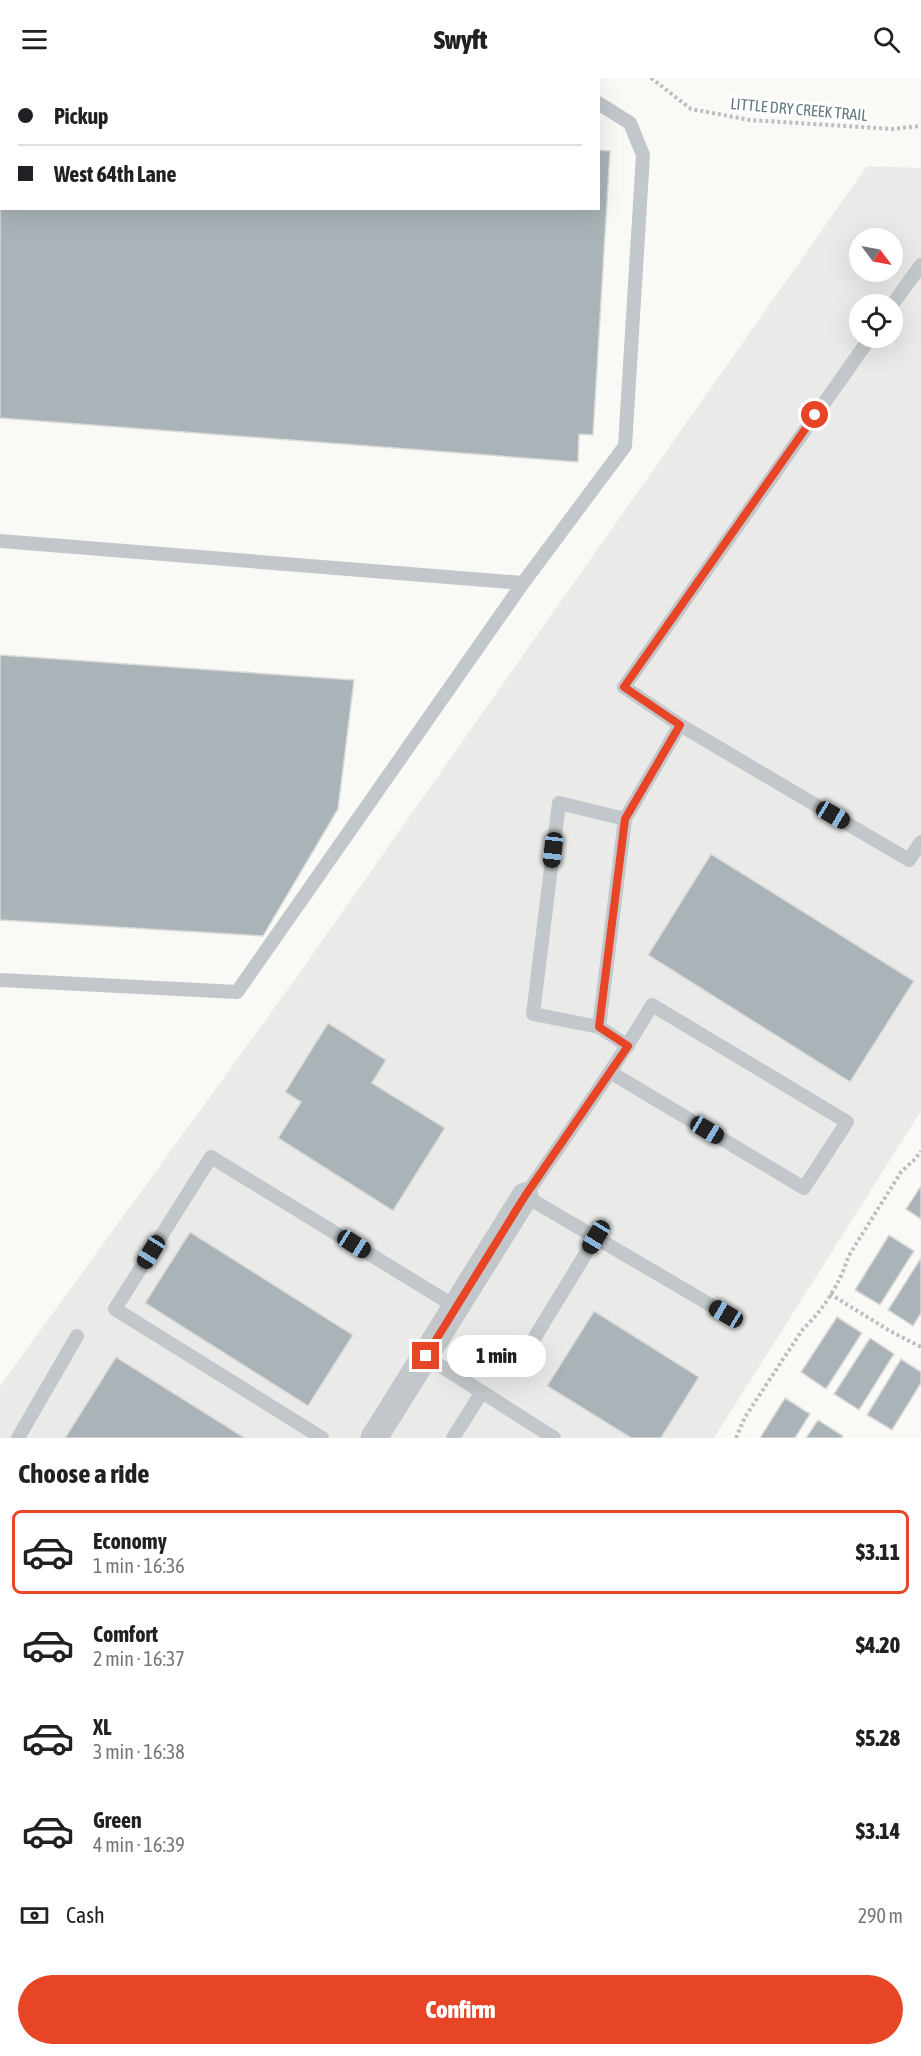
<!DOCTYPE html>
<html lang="en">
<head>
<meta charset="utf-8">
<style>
  :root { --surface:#fff; --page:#f6f6f6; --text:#202124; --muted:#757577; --line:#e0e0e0; --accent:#e84527 }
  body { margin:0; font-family:"Asap Condensed",sans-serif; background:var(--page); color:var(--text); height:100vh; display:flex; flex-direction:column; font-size:22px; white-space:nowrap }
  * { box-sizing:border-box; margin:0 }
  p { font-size:20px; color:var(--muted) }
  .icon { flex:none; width:33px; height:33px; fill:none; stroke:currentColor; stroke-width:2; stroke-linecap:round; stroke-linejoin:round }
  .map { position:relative; height:1360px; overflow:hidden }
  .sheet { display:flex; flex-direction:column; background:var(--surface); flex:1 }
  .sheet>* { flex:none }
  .guide { position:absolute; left:0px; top:0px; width:600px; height:132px; box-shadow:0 6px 24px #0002; display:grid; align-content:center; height:132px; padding:0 18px; background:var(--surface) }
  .needle { width:39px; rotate:122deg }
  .buttons { position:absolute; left:849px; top:150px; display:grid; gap:12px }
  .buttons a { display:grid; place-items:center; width:54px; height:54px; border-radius:50%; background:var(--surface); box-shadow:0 6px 24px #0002; font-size:30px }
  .end { position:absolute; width:27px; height:27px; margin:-14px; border:8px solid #e84527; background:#fff; box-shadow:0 0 0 3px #fff }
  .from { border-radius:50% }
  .bubble { position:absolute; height:42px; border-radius:21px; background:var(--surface); box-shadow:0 6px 24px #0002; font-size:20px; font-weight:800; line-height:42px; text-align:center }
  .car { position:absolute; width:18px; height:36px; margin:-18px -9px; border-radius:8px; box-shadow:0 0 4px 2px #0007; background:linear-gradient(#222 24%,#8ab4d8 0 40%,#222 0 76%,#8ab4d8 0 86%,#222 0) }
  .guide b { display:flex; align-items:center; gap:21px; height:57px; font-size:22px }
  .guide b+b { border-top:2px solid var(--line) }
  .guide i { width:15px; height:15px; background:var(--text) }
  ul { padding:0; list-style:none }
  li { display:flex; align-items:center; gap:18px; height:84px; margin:0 12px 9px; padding:0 6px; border:3px solid transparent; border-radius:9px }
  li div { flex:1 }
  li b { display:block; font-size:22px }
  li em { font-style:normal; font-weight:800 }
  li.active { border-color:var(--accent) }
  li>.icon { width:54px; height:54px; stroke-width:1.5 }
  h2 { padding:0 18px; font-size:27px; line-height:72px }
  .pay { display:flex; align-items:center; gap:15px; height:66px; padding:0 18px; font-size:22px }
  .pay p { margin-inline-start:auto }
  .button { display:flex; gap:12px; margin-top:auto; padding:12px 18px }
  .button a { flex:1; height:69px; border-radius:36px; background:var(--accent); color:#fff; font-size:24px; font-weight:800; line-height:69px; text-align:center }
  header { display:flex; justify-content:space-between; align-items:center; height:78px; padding:0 18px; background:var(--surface); font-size:27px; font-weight:800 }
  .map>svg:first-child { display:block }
  .built { fill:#eaeae9; fill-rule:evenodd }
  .building { fill:#a9b3b8; stroke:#dadad8; stroke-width:1.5 }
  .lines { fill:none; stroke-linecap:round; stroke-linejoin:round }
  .path { stroke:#bbbfc1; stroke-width:4; stroke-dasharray:3 3; stroke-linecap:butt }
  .service { stroke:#c1c7ca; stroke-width:14 }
  .minor { stroke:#c1c7ca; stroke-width:27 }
  .route { stroke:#e84527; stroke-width:8 }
  .labels { text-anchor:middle; stroke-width:6; stroke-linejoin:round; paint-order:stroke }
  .street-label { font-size:16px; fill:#637782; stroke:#fff }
</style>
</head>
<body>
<header><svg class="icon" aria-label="menu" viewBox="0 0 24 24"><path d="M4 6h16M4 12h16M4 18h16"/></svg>Swyft<svg class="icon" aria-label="search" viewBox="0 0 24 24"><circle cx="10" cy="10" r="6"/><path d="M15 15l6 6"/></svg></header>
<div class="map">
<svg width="921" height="1360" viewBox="0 0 921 1360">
  <rect width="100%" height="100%" fill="#f9f9f6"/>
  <path class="built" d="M 867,88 L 921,90 L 921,1033 L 714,1360 L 0,1360 L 0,1308 L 296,900 ZM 860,160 L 892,160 L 892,194 L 860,194 ZM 860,226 L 892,226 L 892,260 L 860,260 Z"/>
  <path class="building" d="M 0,31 L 2,130 L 598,130 L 598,72 L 610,73 L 593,357 L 579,356 L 578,384 L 0,340 Z
    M 0,577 L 354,602 L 338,731 L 263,858 L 0,842 Z
    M 711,776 L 914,903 L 850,1004 L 648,877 Z
    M 328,945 L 386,982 L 372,1005 L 445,1050 L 393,1133 L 278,1060 L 301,1024 L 285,1014 Z
    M 921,1108 L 921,1141 L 906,1131 Z
    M 190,1154 L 353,1257 L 308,1328 L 145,1225 Z
    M 889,1157 L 914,1173 L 880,1227 L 855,1212 Z
    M 921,1180 L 921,1235 L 913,1248 L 888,1232 Z
    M 594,1233 L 699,1299 L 661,1360 L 631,1360 L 547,1308 Z
    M 837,1239 L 862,1255 L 826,1311 L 801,1294 Z
    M 870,1260 L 894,1276 L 859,1332 L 834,1316 Z
    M 116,1279 L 245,1360 L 65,1360 Z
    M 901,1281 L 921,1294 L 921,1305 L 892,1352 L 867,1337 Z
    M 785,1320 L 810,1336 L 795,1360 L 760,1360 Z
    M 818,1342 L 843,1358 L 841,1360 L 806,1360 Z"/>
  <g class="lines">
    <path class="path" d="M 651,0 L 691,31 L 750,42 L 892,51 L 921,48
      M 830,1216 L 890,1253 L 921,1269
      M 736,1360 L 745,1339 L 803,1251 C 822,1233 841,1205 848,1179 L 901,1094 L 915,1081 L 921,1073"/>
    <path class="service" d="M 234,0 L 257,2
      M 892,227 L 921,187
      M 870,260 L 624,609 L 680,647 L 909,782 L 921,764
      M 0,463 L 523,505
      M 625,741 L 680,647
      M 0,902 L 237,914 L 523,505 L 625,368 L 643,77 L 630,45 L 598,25
      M 599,949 L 533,936 L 559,725 L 625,741 L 599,949 L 628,968
      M 610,994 L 804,1110 L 847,1044 L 652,927 C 613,993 568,1055 525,1118 L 726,1236
      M 527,1272 L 596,1159
      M 425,1278 L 482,1314
      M 18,1360 L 77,1258
      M 322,1360 L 115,1231 L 211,1079 L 456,1229
      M 453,1360 L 482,1314 L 554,1360"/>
    <path class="minor" d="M 374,1360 L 525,1118"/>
  </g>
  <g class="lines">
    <path class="route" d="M 426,1278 L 525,1118 L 628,968 L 599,949 L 625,741 L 680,647 L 624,609 L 815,337"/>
  </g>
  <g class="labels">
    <g class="street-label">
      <text transform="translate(799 31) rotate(5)" y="6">LITTLE DRY CREEK TRAIL</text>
    </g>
  </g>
</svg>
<div class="buttons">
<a><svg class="needle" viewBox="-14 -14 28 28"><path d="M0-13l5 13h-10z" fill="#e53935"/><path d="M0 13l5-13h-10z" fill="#757577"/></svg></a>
<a><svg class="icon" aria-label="locate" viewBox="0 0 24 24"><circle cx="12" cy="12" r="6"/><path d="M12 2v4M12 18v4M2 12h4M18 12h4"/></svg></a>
</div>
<i class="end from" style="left:815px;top:337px"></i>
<i class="end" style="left:426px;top:1278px"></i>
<div class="bubble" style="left:447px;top:1257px;width:99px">1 min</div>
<i class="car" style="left:833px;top:737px;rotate:120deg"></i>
<i class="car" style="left:553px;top:772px;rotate:187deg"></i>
<i class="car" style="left:707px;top:1052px;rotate:121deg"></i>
<i class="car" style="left:596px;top:1159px;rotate:211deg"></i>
<i class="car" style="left:354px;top:1166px;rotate:122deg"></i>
<i class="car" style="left:151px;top:1174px;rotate:212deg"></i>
<i class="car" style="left:726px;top:1236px;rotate:300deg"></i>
<div class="guide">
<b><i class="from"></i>Pickup</b>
<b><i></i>West 64th Lane</b>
</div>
</div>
<section class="sheet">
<h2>Choose a ride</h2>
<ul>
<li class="active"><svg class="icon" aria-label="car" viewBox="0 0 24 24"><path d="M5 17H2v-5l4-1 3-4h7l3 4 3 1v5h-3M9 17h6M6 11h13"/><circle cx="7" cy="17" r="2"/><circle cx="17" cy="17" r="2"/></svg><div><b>Economy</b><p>1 min · 16:36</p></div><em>$3.11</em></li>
<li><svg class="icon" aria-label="car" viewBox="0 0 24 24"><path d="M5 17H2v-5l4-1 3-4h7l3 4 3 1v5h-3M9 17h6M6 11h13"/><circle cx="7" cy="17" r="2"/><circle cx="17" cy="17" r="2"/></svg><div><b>Comfort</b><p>2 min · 16:37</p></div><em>$4.20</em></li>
<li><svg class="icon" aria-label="car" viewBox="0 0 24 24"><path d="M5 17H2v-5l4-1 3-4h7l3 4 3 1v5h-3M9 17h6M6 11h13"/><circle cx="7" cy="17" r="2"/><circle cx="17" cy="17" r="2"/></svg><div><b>XL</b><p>3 min · 16:38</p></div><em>$5.28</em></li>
<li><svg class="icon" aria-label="car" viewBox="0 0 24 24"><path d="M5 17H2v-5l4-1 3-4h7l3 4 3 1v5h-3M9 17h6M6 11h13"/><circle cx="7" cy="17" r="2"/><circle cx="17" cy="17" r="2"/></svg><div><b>Green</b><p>4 min · 16:39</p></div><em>$3.14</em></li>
</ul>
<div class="pay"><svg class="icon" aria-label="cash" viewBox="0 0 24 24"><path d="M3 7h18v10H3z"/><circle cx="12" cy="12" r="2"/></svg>Cash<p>290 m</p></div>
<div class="button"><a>Confirm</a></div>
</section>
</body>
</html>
